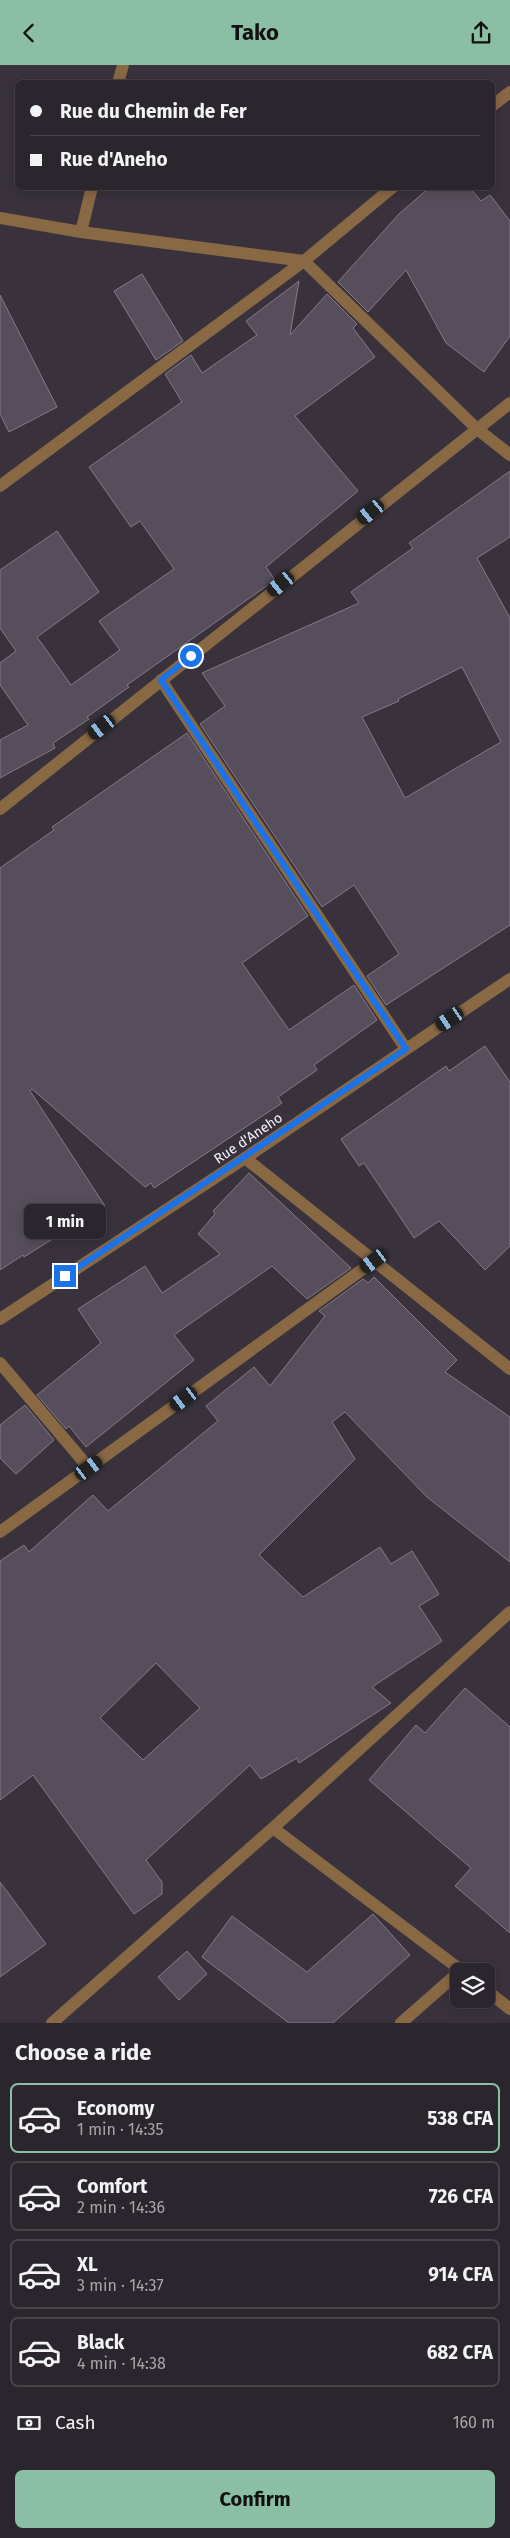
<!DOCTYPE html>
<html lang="en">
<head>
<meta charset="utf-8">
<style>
  :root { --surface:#2b262d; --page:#332e35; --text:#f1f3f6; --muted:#a6a5aa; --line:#474349; --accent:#8abfa5 }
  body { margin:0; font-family:"Fira Sans",sans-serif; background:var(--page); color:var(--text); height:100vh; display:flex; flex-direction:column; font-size:19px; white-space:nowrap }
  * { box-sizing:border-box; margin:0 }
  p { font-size:16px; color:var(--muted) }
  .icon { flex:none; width:28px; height:28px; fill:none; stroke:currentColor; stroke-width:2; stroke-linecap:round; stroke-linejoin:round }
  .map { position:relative; height:1958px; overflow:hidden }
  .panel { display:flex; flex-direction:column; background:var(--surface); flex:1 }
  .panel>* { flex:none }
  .guide { position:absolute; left:15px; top:15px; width:480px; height:110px; border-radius:8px; box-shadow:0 2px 12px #0003,0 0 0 1px var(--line); display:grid; align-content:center; height:110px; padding:0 15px; background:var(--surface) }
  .buttons { position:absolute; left:450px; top:1898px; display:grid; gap:10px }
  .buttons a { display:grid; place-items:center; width:45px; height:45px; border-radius:8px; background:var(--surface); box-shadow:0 2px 12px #0003,0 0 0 1px var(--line); font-size:25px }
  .end { position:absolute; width:22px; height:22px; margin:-11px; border:6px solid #1a73e8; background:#fff; box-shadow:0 0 0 2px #fff }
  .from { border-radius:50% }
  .bubble { position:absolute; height:35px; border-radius:8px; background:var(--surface); box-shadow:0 2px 12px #0003,0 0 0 1px var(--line); font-size:16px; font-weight:700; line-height:35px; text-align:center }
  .car { position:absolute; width:15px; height:30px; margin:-15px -8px; border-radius:6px; box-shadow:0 0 4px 1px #0007; background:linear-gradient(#222 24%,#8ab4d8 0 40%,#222 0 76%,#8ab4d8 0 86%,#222 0) }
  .guide b { display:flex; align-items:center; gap:18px; height:48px; font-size:19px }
  .guide b+b { border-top:1px solid var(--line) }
  .guide i { width:12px; height:12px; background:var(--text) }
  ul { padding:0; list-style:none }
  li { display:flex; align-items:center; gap:15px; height:70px; margin:0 10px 8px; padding:0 5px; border:2px solid var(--line); border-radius:8px }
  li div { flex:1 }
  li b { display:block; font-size:19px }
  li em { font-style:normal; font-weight:700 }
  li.on { border-color:var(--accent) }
  li>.icon { width:45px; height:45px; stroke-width:1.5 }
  h2 { padding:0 15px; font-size:22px; line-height:60px }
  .pay { display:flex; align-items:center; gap:12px; height:55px; padding:0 15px; font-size:19px }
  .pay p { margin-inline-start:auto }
  .action { display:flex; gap:10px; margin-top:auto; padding:10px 15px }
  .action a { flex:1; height:58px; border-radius:8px; background:var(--accent); color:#111; font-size:20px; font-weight:700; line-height:58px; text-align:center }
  header { display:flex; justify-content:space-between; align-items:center; height:65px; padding:0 15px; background:var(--accent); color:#111; font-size:22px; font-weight:700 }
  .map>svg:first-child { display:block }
  .building { fill:#564e5a; stroke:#837b87; fill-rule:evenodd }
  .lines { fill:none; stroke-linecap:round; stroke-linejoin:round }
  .minor { stroke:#896844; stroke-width:12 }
  .route { stroke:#1a73e8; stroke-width:6 }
  .labels { text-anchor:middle; stroke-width:4; stroke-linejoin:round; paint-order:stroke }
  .street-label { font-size:14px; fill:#f6f1f8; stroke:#39323c }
</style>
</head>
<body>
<header><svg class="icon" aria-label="back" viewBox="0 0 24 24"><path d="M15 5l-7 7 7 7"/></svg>Tako<svg class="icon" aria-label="share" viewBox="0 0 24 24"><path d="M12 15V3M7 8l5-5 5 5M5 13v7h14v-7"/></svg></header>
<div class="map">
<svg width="510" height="1958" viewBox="0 0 510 1958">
  <rect width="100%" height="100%" fill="#39323c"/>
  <path class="building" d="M 430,122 L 469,122 L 481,136 L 490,130 L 510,156 L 510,271 L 484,307 L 446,278 L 406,205 L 368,247 L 338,217 L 399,149 Z
    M 142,209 L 183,276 L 156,295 L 114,226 Z
    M 299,216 L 290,270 L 327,229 L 357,259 L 353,263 L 375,292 L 295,351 L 358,426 L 266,502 L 275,515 L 127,620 L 129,622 L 87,652 L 89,654 L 53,678 L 55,683 L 0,713 L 0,675 L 28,660 L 0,620 L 0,598 L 16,586 L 0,563 L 0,505 L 57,466 L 99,527 L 37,572 L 71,620 L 120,585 L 99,556 L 174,504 L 140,456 L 131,462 L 89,402 L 182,337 L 165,309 L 191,290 L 202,308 L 257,270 L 246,256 Z
    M 0,230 L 57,342 L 9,367 L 0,349 Z
    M 510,406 L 510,472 L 477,493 L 510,553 L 510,860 L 386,940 L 367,911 L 399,889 L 354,820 L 322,842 L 200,659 L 225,641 L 202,608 L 359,538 L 351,527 L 413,483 L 409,478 ZM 462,602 L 501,677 L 405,733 L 362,652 L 399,636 L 398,634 Z
    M 187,668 L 308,851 L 242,898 L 289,965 L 354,920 L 377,955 L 314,1000 L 317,1005 L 278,1032 L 282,1038 L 154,1123 L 151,1118 L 145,1122 L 32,1024 L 30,1026 L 105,1141 L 24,1192 L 23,1190 L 0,1205 L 0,803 L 54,765 L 52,762 Z
    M 485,981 L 510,1017 L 510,1181 L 485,1205 L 439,1156 L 414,1173 L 364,1098 L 359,1101 L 341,1074 L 446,1001 L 449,1006 Z
    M 249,1108 L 351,1203 L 307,1234 L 272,1201 L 174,1270 L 194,1295 L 86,1382 L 69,1361 L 66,1364 L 37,1330 L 101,1278 L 78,1244 L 145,1201 L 162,1228 L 220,1189 L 198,1169 L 215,1149 L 213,1146 Z
    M 374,1212 L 457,1295 L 445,1307 L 510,1352 L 510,1497 L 427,1432 L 345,1347 L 332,1357 L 355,1394 L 259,1490 L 303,1532 L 380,1482 L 391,1499 L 412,1486 L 439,1529 L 419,1541 L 442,1576 L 372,1622 L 391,1638 L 299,1698 L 297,1693 L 261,1714 L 250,1700 L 146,1795 L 162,1817 L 162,1829 L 134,1849 L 33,1710 L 0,1735 L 0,1496 L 24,1480 L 29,1487 L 93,1430 L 108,1446 L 218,1356 L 206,1341 L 254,1302 L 270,1321 L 325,1251 L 319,1246 L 363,1214 L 368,1218 ZM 156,1598 L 200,1643 L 143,1695 L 100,1653 Z
    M 25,1340 L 54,1375 L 16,1409 L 0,1393 L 0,1360 Z
    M 465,1623 L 510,1662 L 510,1868 L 455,1821 L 471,1803 L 369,1715 L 416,1660 L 425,1668 Z
    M 0,1817 L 46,1879 L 0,1912 Z
    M 373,1849 L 410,1890 L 333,1958 L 289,1958 L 202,1892 L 232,1851 L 307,1907 Z
    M 187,1886 L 207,1909 L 179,1935 L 158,1912 Z"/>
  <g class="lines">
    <path class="minor" d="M 118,18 L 123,0
      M 492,41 L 510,27
      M 0,153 L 81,167 L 304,196 L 476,363 L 510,390
      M 81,167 L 92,122
      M 0,421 L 304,196 L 393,122
      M 161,615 L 406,984
      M 0,744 L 510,338
      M 245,1093 L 510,1304
      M 0,1254 L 245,1093 L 510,914
      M 0,1298 L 89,1403
      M 0,1467 L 374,1196
      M 273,1763 L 462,1906
      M 486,1925 L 510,1944
      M 52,1958 L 273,1763 L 510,1547
      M 401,1958 L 459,1907"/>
  </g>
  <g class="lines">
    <path class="route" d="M 65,1211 L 406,984 L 161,615 L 191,591"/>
  </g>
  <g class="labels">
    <g class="street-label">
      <text transform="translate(248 1073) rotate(-34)" y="5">Rue d'Aneho</text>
    </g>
  </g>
</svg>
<div class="buttons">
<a><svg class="icon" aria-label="layers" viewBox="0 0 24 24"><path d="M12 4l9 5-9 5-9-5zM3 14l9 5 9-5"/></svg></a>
</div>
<i class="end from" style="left:191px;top:591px"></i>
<i class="end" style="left:65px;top:1211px"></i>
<div class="bubble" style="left:24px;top:1139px;width:82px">1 min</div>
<i class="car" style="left:371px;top:447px;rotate:231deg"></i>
<i class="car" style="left:281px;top:519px;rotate:231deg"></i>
<i class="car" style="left:102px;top:662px;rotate:232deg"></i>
<i class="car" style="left:450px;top:954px;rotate:236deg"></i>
<i class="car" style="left:374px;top:1196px;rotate:234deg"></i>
<i class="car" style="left:184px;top:1334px;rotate:234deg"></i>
<i class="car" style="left:89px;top:1403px;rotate:54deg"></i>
<div class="guide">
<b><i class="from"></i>Rue du Chemin de Fer</b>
<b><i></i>Rue d'Aneho</b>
</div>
</div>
<section class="panel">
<h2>Choose a ride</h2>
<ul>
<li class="on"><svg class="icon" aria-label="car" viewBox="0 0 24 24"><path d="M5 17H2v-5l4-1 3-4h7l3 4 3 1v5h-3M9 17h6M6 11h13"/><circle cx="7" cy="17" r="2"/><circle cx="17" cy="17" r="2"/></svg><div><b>Economy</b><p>1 min · 14:35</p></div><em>538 CFA</em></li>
<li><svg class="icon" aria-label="car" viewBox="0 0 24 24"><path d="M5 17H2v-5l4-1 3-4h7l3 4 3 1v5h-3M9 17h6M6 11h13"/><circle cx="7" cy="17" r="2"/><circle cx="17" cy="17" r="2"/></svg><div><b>Comfort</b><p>2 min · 14:36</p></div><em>726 CFA</em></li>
<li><svg class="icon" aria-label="car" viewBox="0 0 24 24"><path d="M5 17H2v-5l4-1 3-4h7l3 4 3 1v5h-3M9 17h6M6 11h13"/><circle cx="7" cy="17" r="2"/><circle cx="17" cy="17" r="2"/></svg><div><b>XL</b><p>3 min · 14:37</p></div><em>914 CFA</em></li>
<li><svg class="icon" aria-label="car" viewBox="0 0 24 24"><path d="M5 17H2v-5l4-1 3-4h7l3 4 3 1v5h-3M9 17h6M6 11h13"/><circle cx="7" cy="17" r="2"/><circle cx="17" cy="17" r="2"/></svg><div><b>Black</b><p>4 min · 14:38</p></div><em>682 CFA</em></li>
</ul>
<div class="pay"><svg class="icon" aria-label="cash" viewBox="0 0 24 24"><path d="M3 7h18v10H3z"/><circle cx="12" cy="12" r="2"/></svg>Cash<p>160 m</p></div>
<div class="action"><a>Confirm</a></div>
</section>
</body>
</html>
